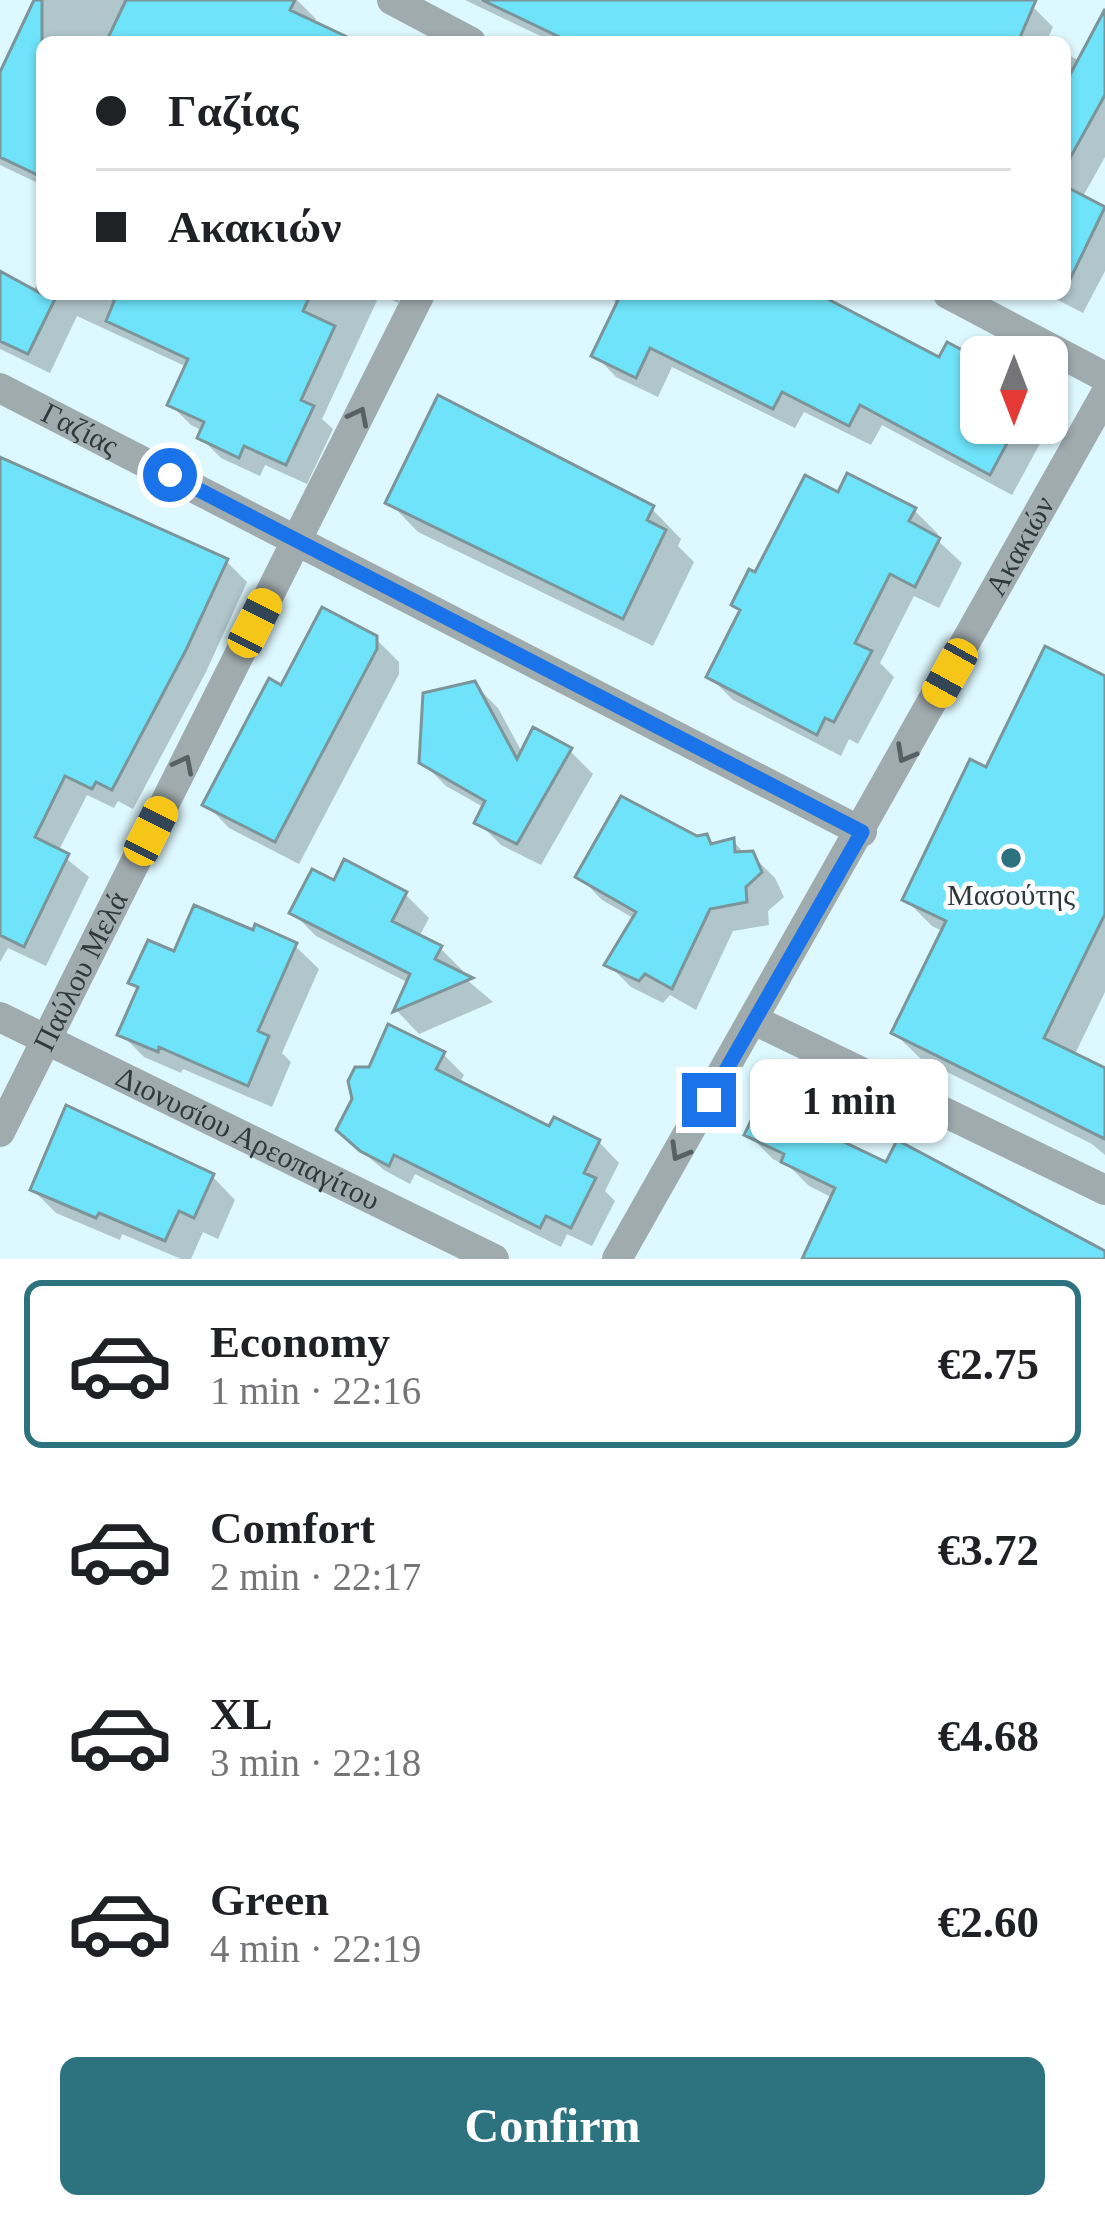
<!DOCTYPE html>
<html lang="en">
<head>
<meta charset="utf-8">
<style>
  :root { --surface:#fff; --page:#f2f2f2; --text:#202124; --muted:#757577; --line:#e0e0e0; --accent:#2c727f }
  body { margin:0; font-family:Georgia,serif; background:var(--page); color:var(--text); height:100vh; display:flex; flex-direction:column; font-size:45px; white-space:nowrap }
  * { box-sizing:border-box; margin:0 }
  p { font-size:39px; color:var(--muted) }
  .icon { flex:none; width:66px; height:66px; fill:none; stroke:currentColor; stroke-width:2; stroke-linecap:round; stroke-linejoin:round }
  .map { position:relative; height:1259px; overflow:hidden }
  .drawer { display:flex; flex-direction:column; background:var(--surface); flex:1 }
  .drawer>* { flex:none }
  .hud { position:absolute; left:36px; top:36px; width:1035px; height:264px; border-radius:18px; box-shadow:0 3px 9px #0004; display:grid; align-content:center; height:264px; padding:0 60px; background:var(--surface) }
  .needle { width:78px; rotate:180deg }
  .buttons { position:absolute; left:960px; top:336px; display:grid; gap:24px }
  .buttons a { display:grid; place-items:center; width:108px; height:108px; border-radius:18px; background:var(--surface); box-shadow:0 3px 9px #0004; font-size:60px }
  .end { position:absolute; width:54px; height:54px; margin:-27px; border:15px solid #1a73e8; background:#fff; box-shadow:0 0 0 6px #fff }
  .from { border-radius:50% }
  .bubble { position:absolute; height:84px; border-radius:18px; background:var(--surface); box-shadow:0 3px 9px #0004; font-size:39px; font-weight:700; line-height:84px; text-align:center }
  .car { position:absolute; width:36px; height:72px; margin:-36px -18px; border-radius:15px; box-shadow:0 0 9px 3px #0007; background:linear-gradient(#f5c518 24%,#345 0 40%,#f5c518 0 76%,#345 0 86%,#f5c518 0) }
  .hud b { display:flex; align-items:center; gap:42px; height:114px; font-size:45px }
  .hud b+b { border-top:3px solid var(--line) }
  .hud i { width:30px; height:30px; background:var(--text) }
  ul { padding:21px 0 0; list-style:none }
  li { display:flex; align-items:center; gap:36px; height:168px; margin:0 24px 18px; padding:0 36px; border:6px solid transparent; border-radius:18px }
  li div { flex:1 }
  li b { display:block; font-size:45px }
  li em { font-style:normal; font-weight:700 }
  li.on { border-color:var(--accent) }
  li>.icon { width:108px; height:108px; stroke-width:1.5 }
  .action { display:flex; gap:24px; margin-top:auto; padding:24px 60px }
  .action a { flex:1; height:138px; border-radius:18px; background:var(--accent); color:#fff; font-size:48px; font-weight:700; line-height:138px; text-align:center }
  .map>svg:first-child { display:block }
  .shadow { fill:#0003 }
  .building { fill:#6ee3fa; stroke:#7c959a; stroke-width:3 }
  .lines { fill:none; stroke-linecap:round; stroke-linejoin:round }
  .minor { stroke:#a0abae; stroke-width:30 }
  .tertiary { stroke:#a0abae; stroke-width:30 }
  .oneway { stroke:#576163 }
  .route { stroke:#1a73e8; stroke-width:15 }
  .poi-dot { fill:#2c727f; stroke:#fff; stroke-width:4.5 }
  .labels { text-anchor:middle; stroke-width:9; stroke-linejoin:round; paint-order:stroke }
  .street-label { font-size:30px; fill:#2f393b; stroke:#fff }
  .poi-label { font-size:30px; fill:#2f393b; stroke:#fff }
</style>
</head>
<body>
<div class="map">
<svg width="1105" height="1259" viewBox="0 0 1105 1259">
  <rect width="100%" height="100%" fill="#ddf8fe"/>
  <path class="shadow" d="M 40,0 L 297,0 L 316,19 L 313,25 L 348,42 L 42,42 L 42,185 L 0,165 L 0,80 Z
    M 465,0 L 1017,0 L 1033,7 L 1053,27 L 1046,42 L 553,42 Z
    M 1105,37 L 1105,157 L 1082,198 L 1105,210 L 1105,271 L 1083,313 L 1046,294 L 1065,294 L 1065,54 L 1081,61 Z
    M 42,273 L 42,294 L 380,294 L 322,419 L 333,429 L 307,484 L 265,465 L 260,476 L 221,458 L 200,437 L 203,431 L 191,425 L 170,404 L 187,367 L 77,316 L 50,373 L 0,349 L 0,274 L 34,290 Z
    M 381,294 L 403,294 L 398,303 Z
    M 607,294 L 823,294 L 842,310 L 940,361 L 981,364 L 981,423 L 1047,423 L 1047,405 L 1056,414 L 1012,495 L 882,425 L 871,445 L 804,412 L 795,428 L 672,367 L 658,397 L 616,377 L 595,355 L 619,306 Z
    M 0,460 L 226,561 L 247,582 L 206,672 L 133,809 L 118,801 L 114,808 L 87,795 L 58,852 L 89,877 L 46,966 L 8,948 L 0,962 Z
    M 839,496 L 914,510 L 938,534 L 935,538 L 962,563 L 939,608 L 914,596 L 880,663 L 894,677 L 858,744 L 849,739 L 841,756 L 733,700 L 709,676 L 757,576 Z
    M 389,502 L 652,509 L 681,539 L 678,546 L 694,562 L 653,646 L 418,532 Z
    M 375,638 L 399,662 L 399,674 L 299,864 L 229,828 L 206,804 L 282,689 Z
    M 1105,679 L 1105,992 L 1074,1056 L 1105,1071 L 1105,1155 L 1092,1144 L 921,1059 L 894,1033 L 944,932 L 932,926 L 906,900 L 987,771 Z
    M 474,684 L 498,708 L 523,754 L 570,751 L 593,774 L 541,865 L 501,845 L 478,822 L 485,808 L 446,786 L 422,762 Z
    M 706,837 L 715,846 L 733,841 L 745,854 L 751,854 L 775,878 L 784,897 L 768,911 L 769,925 L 733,931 L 696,1010 L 670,995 L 663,1003 L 631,987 L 608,964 L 635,919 L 602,900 L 579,876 Z
    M 405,894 L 429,918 L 419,937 L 440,948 L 463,971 L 461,975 L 493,1002 L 419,1034 L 397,1011 L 409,983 L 316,936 L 293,913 Z
    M 254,934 L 295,946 L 319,969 L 282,1053 L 291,1062 L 272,1107 L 183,1069 L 181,1073 L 144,1057 L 121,1034 L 140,990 L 132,982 L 175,955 Z
    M 443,1054 L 464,1075 L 459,1084 L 551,1130 L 599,1142 L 619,1163 L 605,1191 L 615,1201 L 592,1246 L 567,1234 L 561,1247 L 415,1174 L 410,1184 L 384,1170 L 360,1150 Z
    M 748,1134 L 887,1166 L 1105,1259 L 833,1198 L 809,1186 L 791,1168 L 773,1159 Z
    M 212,1176 L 235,1200 L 218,1239 L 203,1232 L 191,1259 L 181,1259 L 122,1234 L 120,1240 L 56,1213 L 33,1190 Z"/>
  <path class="building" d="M 34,0 L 42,0 L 42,177 L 0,157 L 0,72 Z
    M 126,0 L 295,0 L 290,10 L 358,42 L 106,42 Z
    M 482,0 L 1036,0 L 1018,42 L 570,42 Z
    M 1105,9 L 1105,95 L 1065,167 L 1065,84 Z
    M 1065,186 L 1105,207 L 1065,290 Z
    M 0,271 L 42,294 L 56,297 L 28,354 L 0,341 Z
    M 117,294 L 311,294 L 303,311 L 335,326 L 301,400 L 314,406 L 286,465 L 244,446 L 239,458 L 197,438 L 204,422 L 167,405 L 188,359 L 106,321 Z
    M 621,294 L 818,294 L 939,357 L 947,342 L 981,360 L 981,423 L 1018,423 L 990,475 L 860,405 L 849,426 L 782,392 L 773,409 L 650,348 L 636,378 L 591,356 Z
    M 438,395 L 654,506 L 647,520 L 666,530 L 623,619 L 385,503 Z
    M 0,457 L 228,559 L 186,650 L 112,790 L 96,782 L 92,789 L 65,776 L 35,837 L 69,854 L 24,947 L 0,935 Z
    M 847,473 L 916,508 L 909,521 L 940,538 L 915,587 L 890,574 L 855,643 L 872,651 L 834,722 L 825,718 L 817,735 L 706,677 L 740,610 L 731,605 L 749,569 L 755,572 L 805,475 L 838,492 Z
    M 322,607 L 377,636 L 377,649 L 275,842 L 202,805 L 269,678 L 281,685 Z
    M 1045,646 L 1105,676 L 1105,914 L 1044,1038 L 1105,1068 L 1105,1139 L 891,1033 L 946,921 L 902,900 L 970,759 L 986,767 Z
    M 475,681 L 517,759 L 533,727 L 572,748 L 517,844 L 474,823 L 485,801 L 419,763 L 423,693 Z
    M 621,796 L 697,836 L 707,834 L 711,844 L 734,838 L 735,852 L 753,851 L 762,872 L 746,887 L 747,902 L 710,909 L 672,989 L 645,974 L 639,981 L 604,965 L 636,912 L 575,877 Z
    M 344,859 L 407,892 L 392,921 L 442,946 L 435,959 L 473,978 L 393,1012 L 410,974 L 289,913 L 312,869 L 334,880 Z
    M 194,905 L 253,930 L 255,924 L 297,943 L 258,1031 L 269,1036 L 248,1086 L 159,1047 L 158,1052 L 117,1035 L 138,987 L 128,983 L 148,940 L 174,951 Z
    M 388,1024 L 445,1052 L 436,1069 L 549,1126 L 554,1117 L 600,1140 L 584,1173 L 596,1178 L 571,1228 L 546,1216 L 540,1228 L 394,1155 L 389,1166 L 360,1151 L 336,1130 L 352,1099 L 348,1081 L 355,1067 L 369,1067 Z
    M 760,1102 L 886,1162 L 897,1140 L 1105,1251 L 1105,1259 L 802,1259 L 835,1188 L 781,1162 L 784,1154 L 744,1135 Z
    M 66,1105 L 214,1174 L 194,1218 L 179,1211 L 165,1241 L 99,1213 L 96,1218 L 30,1190 Z"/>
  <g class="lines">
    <g class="minor">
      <path d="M 392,0 L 471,42"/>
      <path d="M 948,294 L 1105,377"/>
      <path id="s1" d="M 0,388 L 862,832"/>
      <path id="s2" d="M 0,1017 L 494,1259"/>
      <path d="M 754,1020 L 1105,1190"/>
      <path id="s3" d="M 0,1132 L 420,294"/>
    </g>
    <path class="tertiary" id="s4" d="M 617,1259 L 1105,395"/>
  </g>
  <defs><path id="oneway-chevron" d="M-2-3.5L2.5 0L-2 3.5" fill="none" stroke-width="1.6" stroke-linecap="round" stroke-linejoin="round" transform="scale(3)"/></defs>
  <g class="oneway">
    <use href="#oneway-chevron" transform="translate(359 416) rotate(-63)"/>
    <use href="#oneway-chevron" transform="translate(905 754) rotate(119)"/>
    <use href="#oneway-chevron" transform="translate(184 764) rotate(-63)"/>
    <use href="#oneway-chevron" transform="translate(679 1152) rotate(120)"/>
  </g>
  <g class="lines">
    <path class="route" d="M 170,475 L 862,832 L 709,1100"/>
  </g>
  <circle class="poi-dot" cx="1011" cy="858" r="12"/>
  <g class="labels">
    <g class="street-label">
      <text dy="10" stroke="none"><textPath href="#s1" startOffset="90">Γαζίας</textPath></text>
      <text dy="10" stroke="none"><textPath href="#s4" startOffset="819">Ακακιών</textPath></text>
      <text dy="10" stroke="none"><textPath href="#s3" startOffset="180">Παύλου Μελά</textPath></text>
      <text dy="10" stroke="none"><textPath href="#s2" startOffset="276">Διονυσίου Αρεοπαγίτου</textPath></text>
    </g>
    <g class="poi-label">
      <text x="1011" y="905">Μασούτης</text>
    </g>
  </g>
</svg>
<div class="buttons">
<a><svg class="needle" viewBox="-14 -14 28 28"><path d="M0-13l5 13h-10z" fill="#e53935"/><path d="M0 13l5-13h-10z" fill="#757577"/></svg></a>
</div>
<i class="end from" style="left:170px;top:475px"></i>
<i class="end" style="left:709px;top:1100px"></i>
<div class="bubble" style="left:750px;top:1059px;width:198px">1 min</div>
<i class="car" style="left:255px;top:623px;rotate:27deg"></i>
<i class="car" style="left:950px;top:673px;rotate:209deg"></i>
<i class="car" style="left:151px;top:831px;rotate:27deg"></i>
<div class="hud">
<b><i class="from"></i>Γαζίας</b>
<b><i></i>Ακακιών</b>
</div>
</div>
<section class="drawer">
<ul>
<li class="on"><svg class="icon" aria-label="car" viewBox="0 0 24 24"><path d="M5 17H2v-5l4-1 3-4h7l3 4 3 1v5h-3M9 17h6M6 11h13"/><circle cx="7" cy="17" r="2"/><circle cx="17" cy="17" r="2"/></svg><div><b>Economy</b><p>1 min · 22:16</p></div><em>€2.75</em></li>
<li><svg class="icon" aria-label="car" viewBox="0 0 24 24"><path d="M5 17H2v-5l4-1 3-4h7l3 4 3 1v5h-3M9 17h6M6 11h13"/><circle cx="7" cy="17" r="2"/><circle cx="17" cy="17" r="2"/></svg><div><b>Comfort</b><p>2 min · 22:17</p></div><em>€3.72</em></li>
<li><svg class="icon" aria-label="car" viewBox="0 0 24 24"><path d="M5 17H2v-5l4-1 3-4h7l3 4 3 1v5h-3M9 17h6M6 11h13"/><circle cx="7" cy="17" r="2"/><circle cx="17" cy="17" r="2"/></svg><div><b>XL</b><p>3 min · 22:18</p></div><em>€4.68</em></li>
<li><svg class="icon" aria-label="car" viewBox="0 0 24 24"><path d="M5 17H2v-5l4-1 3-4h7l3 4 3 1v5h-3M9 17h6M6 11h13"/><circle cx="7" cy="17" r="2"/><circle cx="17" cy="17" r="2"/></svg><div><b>Green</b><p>4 min · 22:19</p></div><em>€2.60</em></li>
</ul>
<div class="action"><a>Confirm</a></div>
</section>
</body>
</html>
